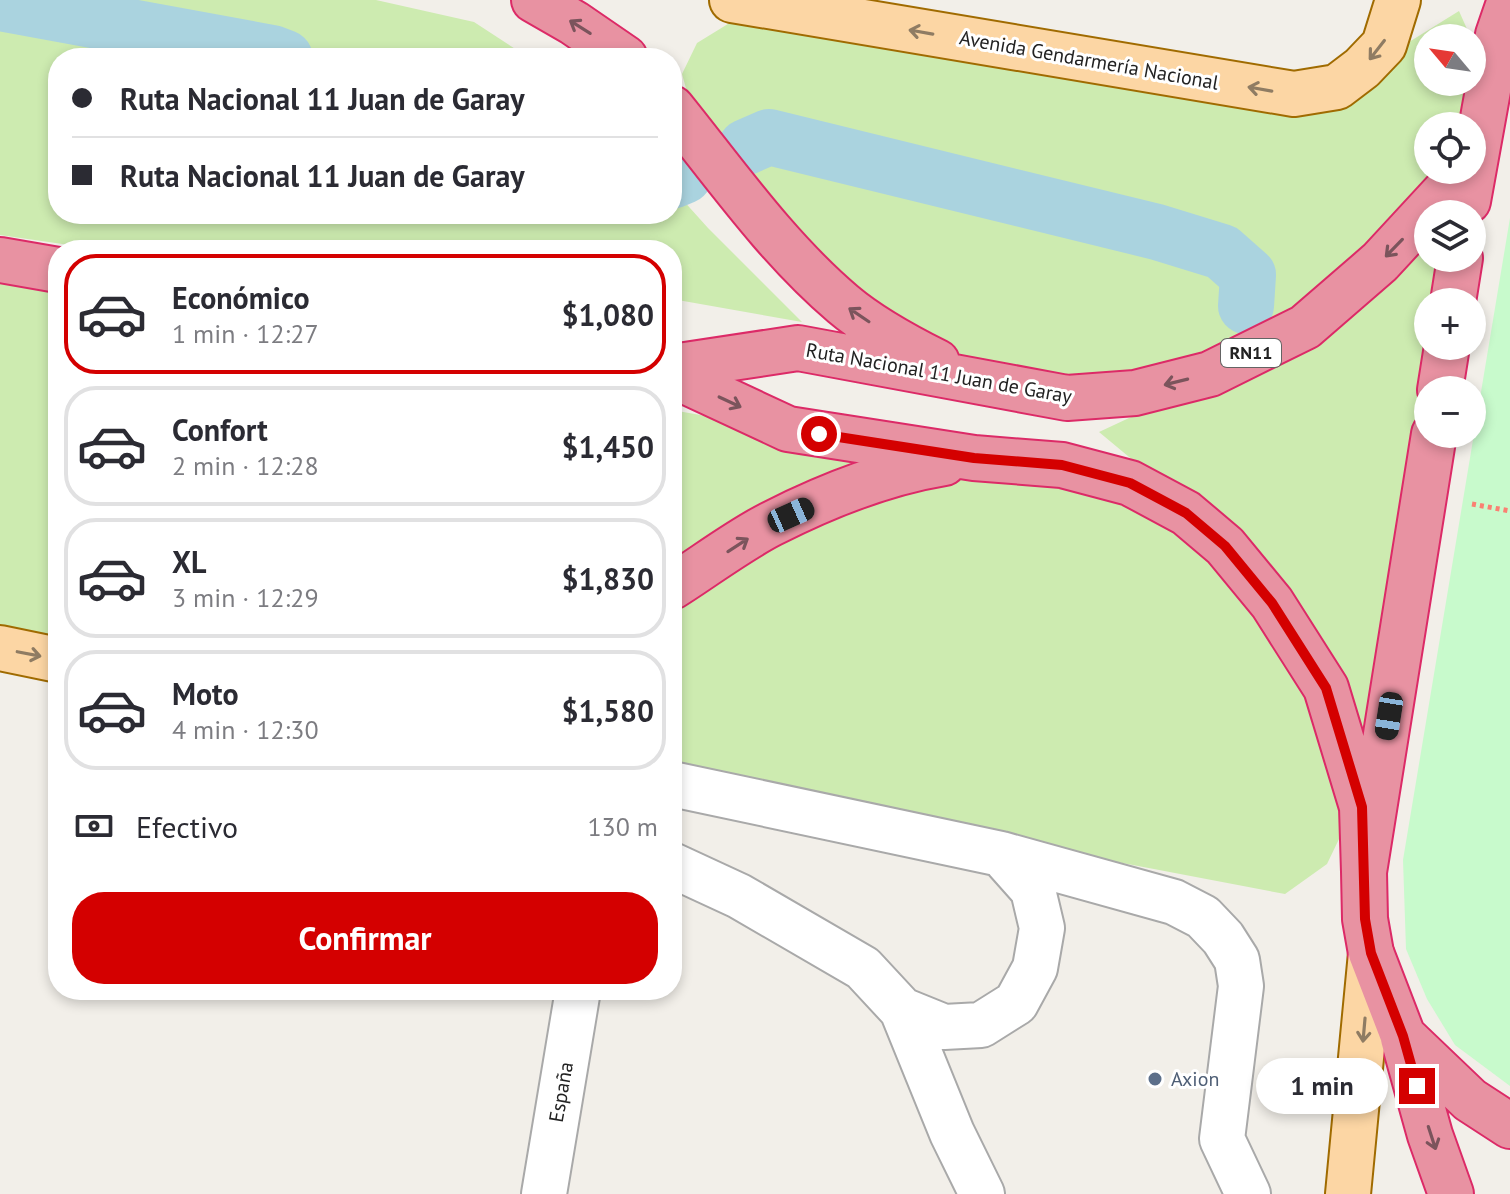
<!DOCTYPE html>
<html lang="es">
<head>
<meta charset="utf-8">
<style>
  :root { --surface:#fff; --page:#f2f2f3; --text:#2b2b33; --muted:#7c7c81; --line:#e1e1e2; --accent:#d40000 }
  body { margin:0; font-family:"PT Sans",sans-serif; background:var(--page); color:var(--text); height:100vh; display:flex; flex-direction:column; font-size:30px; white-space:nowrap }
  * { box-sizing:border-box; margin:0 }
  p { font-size:26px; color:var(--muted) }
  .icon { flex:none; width:44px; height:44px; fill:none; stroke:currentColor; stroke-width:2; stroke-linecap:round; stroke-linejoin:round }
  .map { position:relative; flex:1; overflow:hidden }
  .details { position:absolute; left:48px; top:240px; width:634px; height:760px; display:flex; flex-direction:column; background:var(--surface); border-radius:32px; box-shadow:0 4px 12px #0003 }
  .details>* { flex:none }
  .banner { position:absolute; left:48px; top:48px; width:634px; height:176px; border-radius:32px; box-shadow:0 4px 12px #0003; display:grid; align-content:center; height:176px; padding:0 24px; background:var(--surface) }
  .needle { width:52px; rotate:299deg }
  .fabs { position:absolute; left:1414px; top:24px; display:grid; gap:16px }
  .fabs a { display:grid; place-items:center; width:72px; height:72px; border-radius:50%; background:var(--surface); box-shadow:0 4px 12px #0003; font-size:40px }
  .end { position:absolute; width:36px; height:36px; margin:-18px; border:10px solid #d40000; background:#fff; box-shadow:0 0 0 4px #fff }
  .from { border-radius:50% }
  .bubble { position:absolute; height:56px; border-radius:28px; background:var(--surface); box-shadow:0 4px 12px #0003; font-size:26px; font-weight:700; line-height:56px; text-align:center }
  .car { position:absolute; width:24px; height:48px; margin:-24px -12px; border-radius:10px; box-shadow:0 0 6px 2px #0007; background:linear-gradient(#222 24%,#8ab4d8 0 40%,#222 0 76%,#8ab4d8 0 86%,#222 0) }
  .banner b { display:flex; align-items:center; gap:28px; height:76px; font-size:30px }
  .banner b+b { border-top:2px solid var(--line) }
  .banner i { width:20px; height:20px; background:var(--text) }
  ul { padding:14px 0 0; list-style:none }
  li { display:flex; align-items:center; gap:24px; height:120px; margin:0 16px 12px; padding:0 8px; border:4px solid var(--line); border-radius:32px }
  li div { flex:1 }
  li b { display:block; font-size:30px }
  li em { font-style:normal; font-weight:700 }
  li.on { border-color:var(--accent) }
  li>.icon { width:72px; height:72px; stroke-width:1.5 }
  .pay { display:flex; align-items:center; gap:20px; height:88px; padding:0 24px; font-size:30px }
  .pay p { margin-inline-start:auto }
  .action { display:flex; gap:16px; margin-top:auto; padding:16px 24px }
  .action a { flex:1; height:92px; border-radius:32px; background:var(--accent); color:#fff; font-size:32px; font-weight:700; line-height:92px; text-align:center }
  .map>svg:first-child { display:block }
  .grass { fill:#cdebb0 }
  .park { fill:#c8facc }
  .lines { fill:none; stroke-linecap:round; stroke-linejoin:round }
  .canal { stroke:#aad3df; stroke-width:56 }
  .minor-casing { stroke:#a9a9a9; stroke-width:48 }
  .major-casing { stroke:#a06b00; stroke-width:48 }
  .highway-casing { stroke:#dc2a67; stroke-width:48 }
  .path { stroke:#fa8072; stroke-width:5; stroke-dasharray:4 4; stroke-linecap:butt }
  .minor { stroke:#fff; stroke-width:44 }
  .major { stroke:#fcd6a4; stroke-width:44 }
  .highway { stroke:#e892a2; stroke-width:44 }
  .oneway { stroke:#7b545c }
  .oneway2 { stroke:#8f7c63 }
  .route { stroke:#d40000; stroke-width:10 }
  .service-dot { fill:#5c6f8a; stroke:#fff; stroke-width:3 }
  .labels { text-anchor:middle; stroke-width:6; stroke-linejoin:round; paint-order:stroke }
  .shield { fill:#fff; stroke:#646464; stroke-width:2 }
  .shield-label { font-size:18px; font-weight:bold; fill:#222 }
  .street-label { font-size:20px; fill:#222; stroke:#fff }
  .service-label { font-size:20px; fill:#4e5e75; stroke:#fff; text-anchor:start }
</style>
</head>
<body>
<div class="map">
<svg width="1510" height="1194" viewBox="0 0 1510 1194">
  <rect width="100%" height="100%" fill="#f2efe9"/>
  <path class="grass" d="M 0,0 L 376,0 L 474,22 L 529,58 L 58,58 L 58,214 L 672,214 L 672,188 L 708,228 L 802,322 L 672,299 L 672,250 L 104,250 L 0,235 Z
    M 1459,11 L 1471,38 L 1428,38 L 1428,82 L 1472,82 L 1472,41 L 1480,61 L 1468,126 L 1428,126 L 1428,170 L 1451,170 L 1293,319 L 1139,380 L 980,372 L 851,297 L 695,121 L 682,74 L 697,43 L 736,19 L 1301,109 Z
    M 1428,223 L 1428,258 L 1452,258 L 1445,302 L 1428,302 L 1428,408 L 1367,786 L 1188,506 L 1099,432 L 1204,383 Z
    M 0,274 L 58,282 L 58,652 L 0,641 Z
    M 672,410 L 899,450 L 672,578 Z
    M 962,466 L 1057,472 L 1182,518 L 1318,690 L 1352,812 L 1327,864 L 1285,894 L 672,777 L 672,593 L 775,528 Z"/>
  <path class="park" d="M 1510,218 L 1510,1086 L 1455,1045 L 1427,999 L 1406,949 L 1403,860 Z"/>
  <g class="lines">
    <path class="canal" d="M 0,3 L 272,53 L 285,58
      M 746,147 L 769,137 L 1157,232 L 1222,252 L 1248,275 L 1246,306
      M 672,181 L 684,176"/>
    <defs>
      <path id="minor" d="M 672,784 L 1001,854 L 1174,902 L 1203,917 L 1223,938 L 1237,960 L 1241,986 L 1222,1139 L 1248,1194
        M 672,865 L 739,896 L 863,968 L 902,1010 L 952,1133 L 982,1194
        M 902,1010 L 944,1027 L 981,1025 L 1016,1003 L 1035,968 L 1042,928 L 1033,890 L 1001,854
        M 544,1194 L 578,990"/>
      <path id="major" d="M 732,0 L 1294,94 L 1337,87 L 1362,68 L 1384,45 L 1398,0
        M 0,648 L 58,660
        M 1348,1194 L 1371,953"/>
      <path id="highway" d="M 534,0 L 574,23 L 625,58
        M 672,108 C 726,175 777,248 843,304 C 870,327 905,346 937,362
        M 1468,201 L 1498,35 L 1510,0
        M 0,260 L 58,270
        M 1453,302 L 1460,258
        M 672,367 L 798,348 L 1067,398 L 1135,393 L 1210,374 L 1305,327 L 1380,262 L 1465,170
        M 672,375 L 788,429 L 974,458 L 1062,465 L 1130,483 L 1186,513 L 1225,546 L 1272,603 L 1326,688 L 1362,807 L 1364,872
        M 1440,390 L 1447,346
        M 1434,434 L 1364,872 L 1365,919 L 1371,953 L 1403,1036 L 1470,1100 L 1510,1126
        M 672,587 C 704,567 736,542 771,524 C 826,496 883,473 944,463
        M 1403,1038 L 1430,1135 L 1451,1194"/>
    </defs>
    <use href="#minor" class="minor-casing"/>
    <use href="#major" class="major-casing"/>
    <use href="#highway" class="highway-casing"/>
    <path class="path" d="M 1472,504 L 1510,511"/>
    <use href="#minor" class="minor"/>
    <use href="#major" class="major"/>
    <use href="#highway" class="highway"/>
  </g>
  <defs><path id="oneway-shaft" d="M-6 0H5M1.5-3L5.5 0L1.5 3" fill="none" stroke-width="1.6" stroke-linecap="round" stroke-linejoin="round" transform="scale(2)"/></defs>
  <g class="oneway">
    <use href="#oneway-shaft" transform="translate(580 27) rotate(-148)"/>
    <use href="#oneway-shaft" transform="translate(1394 248) rotate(134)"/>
    <use href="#oneway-shaft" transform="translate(859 315) rotate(-146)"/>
    <use href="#oneway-shaft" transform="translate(1176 382) rotate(166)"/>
    <use href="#oneway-shaft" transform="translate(730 402) rotate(25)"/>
    <use href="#oneway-shaft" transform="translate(738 545) rotate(-33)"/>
    <use href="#oneway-shaft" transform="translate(1432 1138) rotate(72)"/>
  </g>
  <g class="oneway2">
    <use href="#oneway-shaft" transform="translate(921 32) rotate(-170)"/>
    <use href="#oneway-shaft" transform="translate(1377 50) rotate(128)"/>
    <use href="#oneway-shaft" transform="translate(1260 89) rotate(-170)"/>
    <use href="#oneway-shaft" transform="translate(29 654) rotate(11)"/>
    <use href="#oneway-shaft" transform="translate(1364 1030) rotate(95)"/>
  </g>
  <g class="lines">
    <path class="route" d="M 819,434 L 974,458 L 1062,465 L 1130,483 L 1186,513 L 1225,546 L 1272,603 L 1326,688 L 1362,807 L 1365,919 L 1371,953 L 1403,1036 L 1417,1086"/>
  </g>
  <circle class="service-dot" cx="1155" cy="1079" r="8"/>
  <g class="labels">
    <rect class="shield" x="1221" y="339" width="60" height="28" rx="6"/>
    <g class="shield-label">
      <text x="1251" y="359">RN11</text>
    </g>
    <g class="street-label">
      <text transform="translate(1089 60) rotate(10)" y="7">Avenida Gendarmería Nacional</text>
      <text transform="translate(939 373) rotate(10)" y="7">Ruta Nacional 11 Juan de Garay</text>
      <text transform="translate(561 1092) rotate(-80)" y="7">España</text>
    </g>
    <g class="service-label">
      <text x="1171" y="1086">Axion</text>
    </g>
  </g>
</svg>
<div class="fabs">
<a><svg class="needle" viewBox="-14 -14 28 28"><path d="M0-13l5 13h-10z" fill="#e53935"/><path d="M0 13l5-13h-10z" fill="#7c7c81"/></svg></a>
<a><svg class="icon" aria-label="locate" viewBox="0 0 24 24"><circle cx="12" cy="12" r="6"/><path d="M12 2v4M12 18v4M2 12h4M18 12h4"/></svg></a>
<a><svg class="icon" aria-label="layers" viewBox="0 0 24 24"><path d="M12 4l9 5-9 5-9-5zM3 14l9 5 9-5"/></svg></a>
<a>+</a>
<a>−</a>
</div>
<i class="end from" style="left:819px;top:434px"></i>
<i class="end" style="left:1417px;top:1086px"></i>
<div class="bubble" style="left:1256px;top:1058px;width:132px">1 min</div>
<i class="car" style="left:791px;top:515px;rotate:66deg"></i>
<i class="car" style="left:1389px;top:716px;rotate:189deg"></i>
<div class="banner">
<b><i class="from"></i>Ruta Nacional 11 Juan de Garay</b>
<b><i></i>Ruta Nacional 11 Juan de Garay</b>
</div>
<section class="details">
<ul>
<li class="on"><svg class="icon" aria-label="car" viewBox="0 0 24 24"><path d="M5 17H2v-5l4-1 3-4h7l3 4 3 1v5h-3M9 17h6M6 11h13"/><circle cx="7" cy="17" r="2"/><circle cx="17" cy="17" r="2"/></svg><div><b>Económico</b><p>1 min · 12:27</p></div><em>$1,080</em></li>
<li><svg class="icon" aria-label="car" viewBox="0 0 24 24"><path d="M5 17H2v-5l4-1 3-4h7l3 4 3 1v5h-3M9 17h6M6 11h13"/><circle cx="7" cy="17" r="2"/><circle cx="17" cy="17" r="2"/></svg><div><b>Confort</b><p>2 min · 12:28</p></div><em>$1,450</em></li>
<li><svg class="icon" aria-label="car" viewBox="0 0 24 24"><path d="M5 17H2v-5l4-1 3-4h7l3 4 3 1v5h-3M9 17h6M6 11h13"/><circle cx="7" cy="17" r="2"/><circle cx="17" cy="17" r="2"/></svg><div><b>XL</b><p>3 min · 12:29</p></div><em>$1,830</em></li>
<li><svg class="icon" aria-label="car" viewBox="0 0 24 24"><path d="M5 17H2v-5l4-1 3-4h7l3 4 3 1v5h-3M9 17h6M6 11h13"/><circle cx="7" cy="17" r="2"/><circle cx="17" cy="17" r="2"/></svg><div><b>Moto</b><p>4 min · 12:30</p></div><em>$1,580</em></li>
</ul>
<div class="pay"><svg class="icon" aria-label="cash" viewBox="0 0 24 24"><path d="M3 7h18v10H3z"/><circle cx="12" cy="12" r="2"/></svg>Efectivo<p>130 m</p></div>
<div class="action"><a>Confirmar</a></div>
</section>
</div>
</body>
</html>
